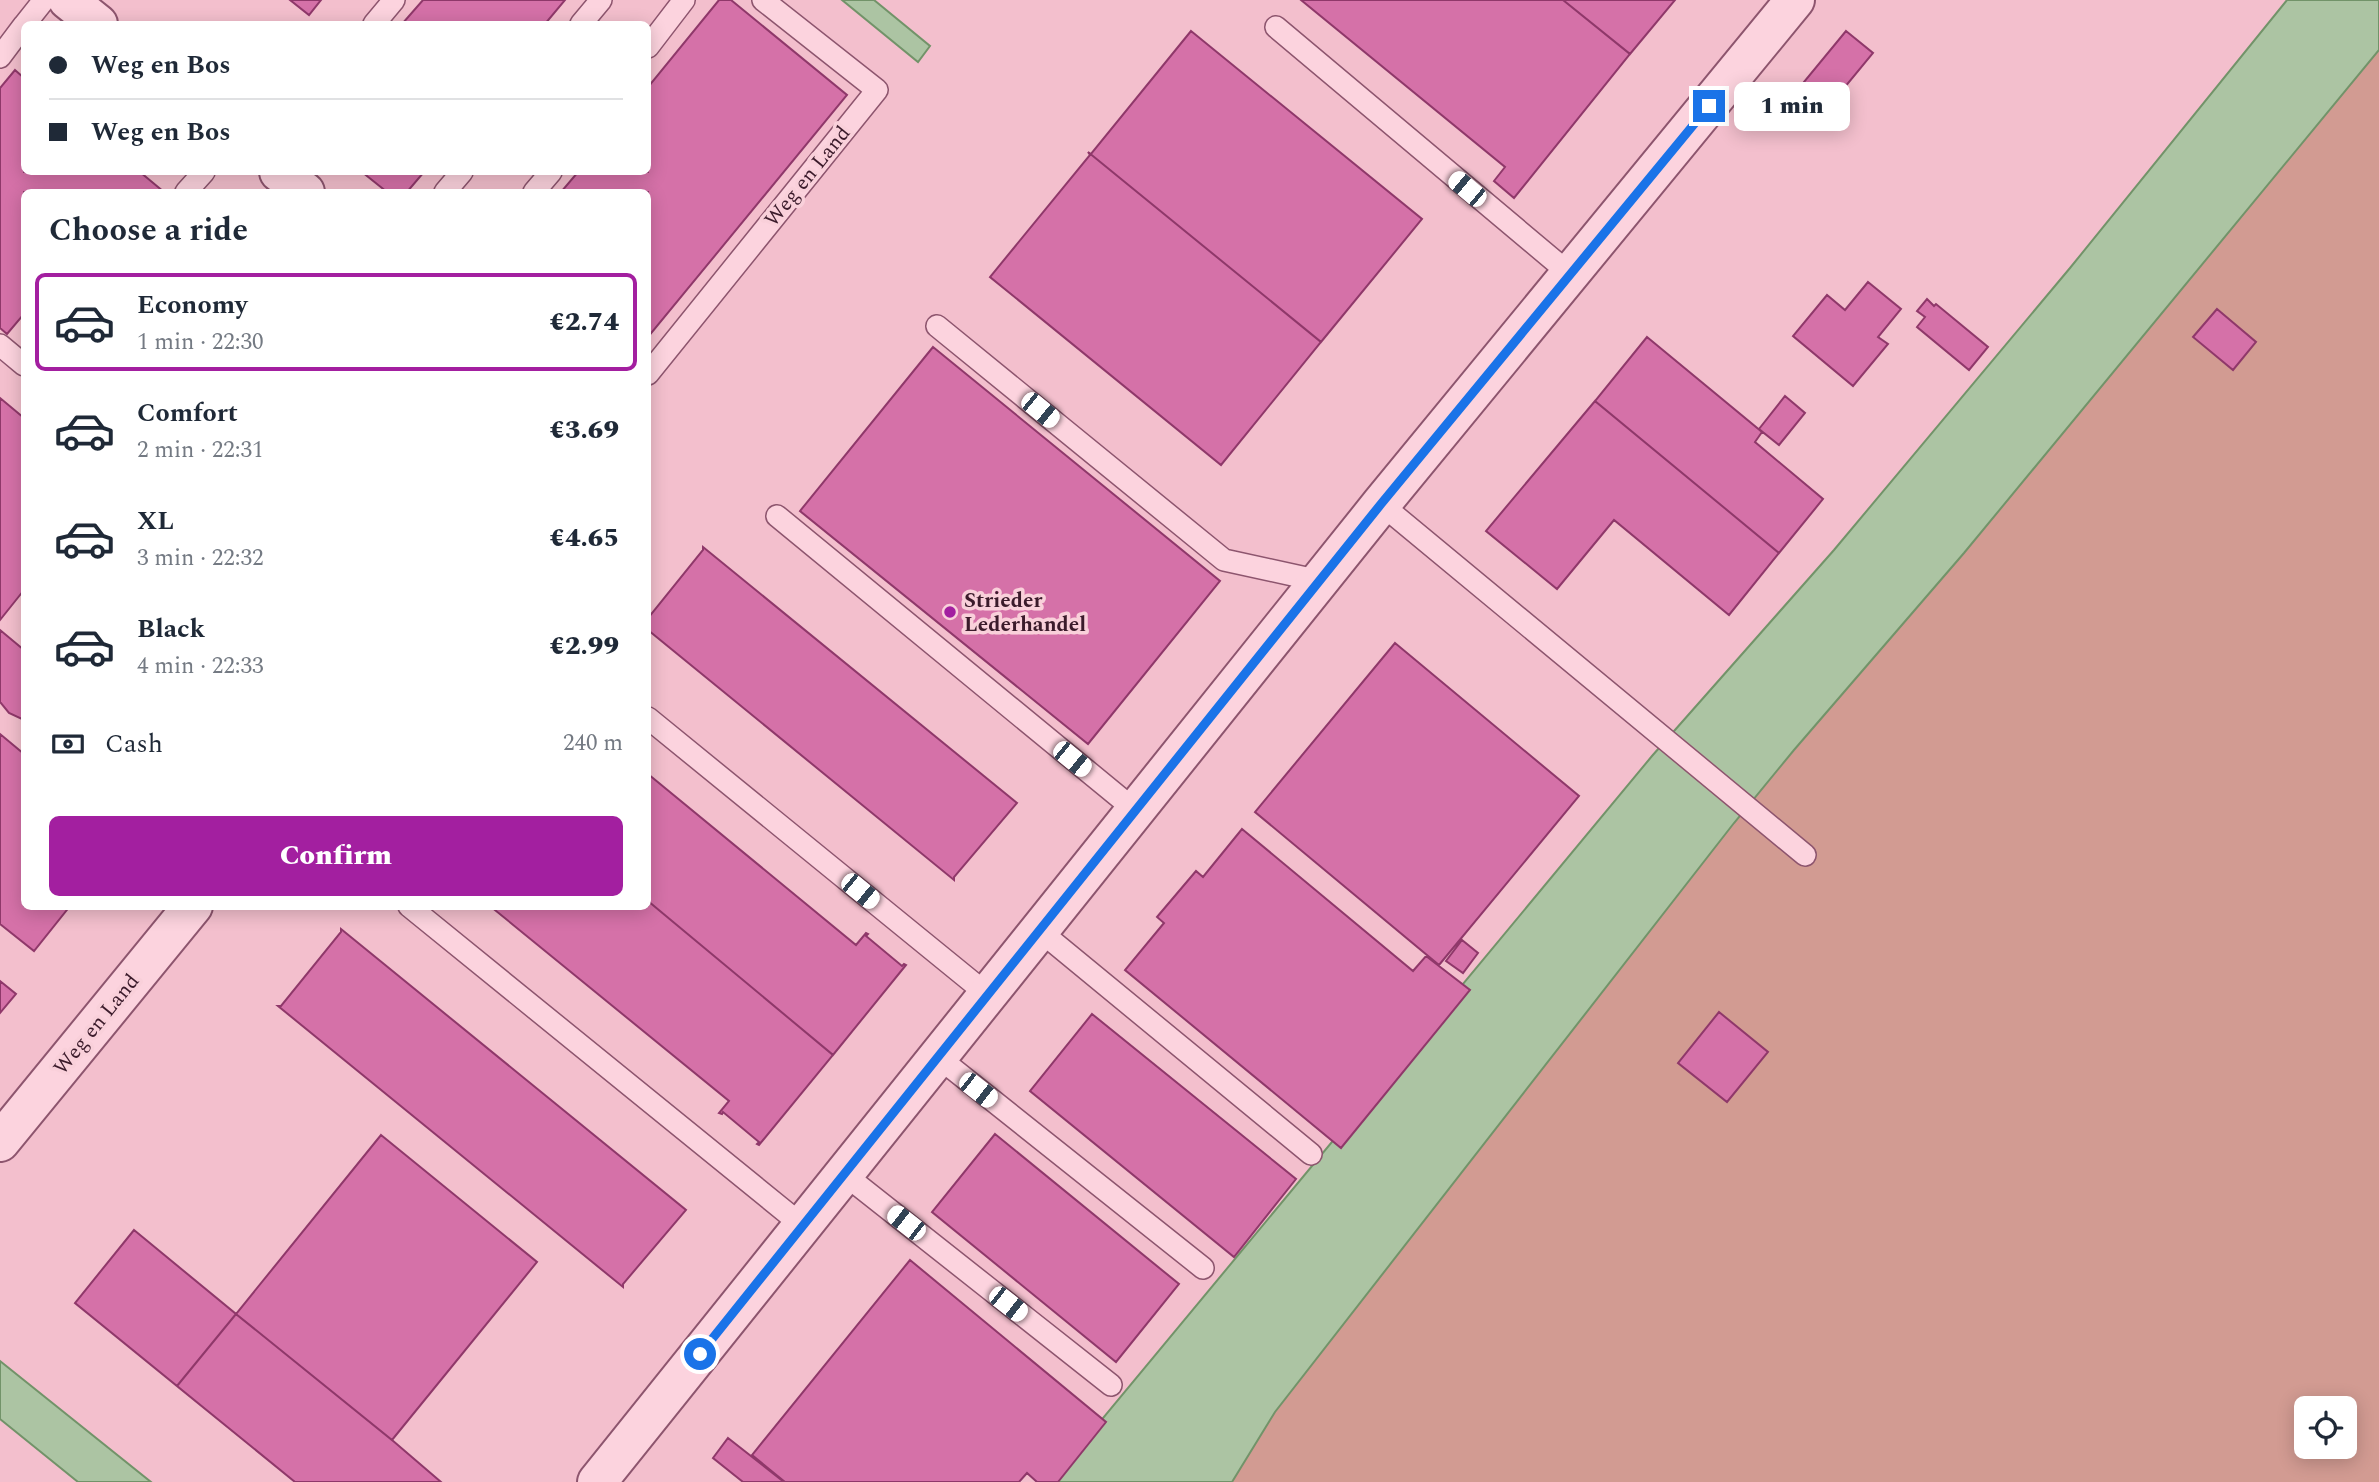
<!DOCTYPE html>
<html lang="en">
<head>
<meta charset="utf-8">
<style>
  :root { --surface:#fff; --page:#f2f2f3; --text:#1f2937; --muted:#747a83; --line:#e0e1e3; --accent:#a31fa0 }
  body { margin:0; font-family:Spectral,serif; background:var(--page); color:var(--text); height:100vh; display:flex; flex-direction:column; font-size:26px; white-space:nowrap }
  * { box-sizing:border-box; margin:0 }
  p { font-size:23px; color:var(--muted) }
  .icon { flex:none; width:38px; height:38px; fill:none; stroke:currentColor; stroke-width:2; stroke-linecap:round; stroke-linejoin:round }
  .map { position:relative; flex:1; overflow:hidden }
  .drawer { position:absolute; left:21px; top:189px; width:630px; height:721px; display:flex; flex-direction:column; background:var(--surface); border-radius:10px; box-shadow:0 4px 18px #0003 }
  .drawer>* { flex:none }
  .banner { position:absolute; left:21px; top:21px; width:630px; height:154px; border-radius:10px; box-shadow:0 4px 18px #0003; display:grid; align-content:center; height:154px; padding:0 28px; background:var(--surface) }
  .buttons { position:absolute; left:2294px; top:1396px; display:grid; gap:14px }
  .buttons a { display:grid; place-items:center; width:63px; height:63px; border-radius:10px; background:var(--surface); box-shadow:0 4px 18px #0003; font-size:35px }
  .end { position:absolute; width:32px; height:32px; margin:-16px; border:9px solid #1a73e8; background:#fff; box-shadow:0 0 0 4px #fff }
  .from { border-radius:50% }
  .bubble { position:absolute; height:49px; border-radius:10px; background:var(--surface); box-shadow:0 4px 18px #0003; font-size:23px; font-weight:800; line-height:49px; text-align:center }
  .car { position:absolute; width:21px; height:42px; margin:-21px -10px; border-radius:9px; box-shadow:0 0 5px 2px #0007; background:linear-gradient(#fff 24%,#345 0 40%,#fff 0 76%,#345 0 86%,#fff 0) }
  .banner b { display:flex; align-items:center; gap:24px; height:66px; font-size:26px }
  .banner b+b { border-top:2px solid var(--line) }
  .banner i { width:18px; height:18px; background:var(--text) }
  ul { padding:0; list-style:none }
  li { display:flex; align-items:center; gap:21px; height:98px; margin:0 14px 10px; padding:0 14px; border:4px solid transparent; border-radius:10px }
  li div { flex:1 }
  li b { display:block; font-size:26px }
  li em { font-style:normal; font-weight:800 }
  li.selected { border-color:var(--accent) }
  li>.icon { width:63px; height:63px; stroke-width:1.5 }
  h2 { padding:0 28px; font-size:32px; line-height:84px }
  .pay { display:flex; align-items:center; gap:18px; height:77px; padding:0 28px; font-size:26px }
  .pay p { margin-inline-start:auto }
  .primary-button { display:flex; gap:14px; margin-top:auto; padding:14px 28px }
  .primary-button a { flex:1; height:80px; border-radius:10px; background:var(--accent); color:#fff; font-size:28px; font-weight:800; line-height:80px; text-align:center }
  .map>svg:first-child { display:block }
  .green { fill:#d29b92; fill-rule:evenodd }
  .water { fill:#acc4a3; stroke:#729369; stroke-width:2 }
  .building { fill:#d571a8; stroke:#8f386a; stroke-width:2 }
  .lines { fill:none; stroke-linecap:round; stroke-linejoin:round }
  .lane-casing { stroke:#8d556e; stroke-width:24 }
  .street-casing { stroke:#8d556e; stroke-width:42 }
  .lane { stroke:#fcd3de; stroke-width:21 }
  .street { stroke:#fcd3de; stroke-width:38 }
  .route { stroke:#1a73e8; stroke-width:9 }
  .poi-dot { fill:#a31fa0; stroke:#f9d0da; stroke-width:2.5 }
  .labels { text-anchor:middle; stroke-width:7; stroke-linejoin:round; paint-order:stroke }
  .street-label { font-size:21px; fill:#3b1b2b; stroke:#f9d0da }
  .poi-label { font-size:21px; font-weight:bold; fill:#3b1b2b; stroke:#f9d0da; text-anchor:start }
</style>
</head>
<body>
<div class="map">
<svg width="2379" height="1482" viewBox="0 0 2379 1482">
  <rect width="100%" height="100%" fill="#f3bfcd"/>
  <path class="green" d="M 2379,50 L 2379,1482 L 1232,1482 L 1275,1412 L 1734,823 ZM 2306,1409 L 2345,1409 L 2345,1447 L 2306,1447 Z"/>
  <path class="water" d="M 842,0 L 874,0 L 930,46 L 918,62 Z
    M 2287,0 L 2379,0 L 2379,50 L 1964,553 L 1794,750 L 1734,823 L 1275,1412 L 1232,1482 L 1050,1482 L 1652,756 L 1834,550 L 2070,268 Z
    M 0,1361 L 151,1482 L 78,1482 L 0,1419 Z"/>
  <path class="building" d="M 290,0 L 321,0 L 309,15 Z
    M 423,0 L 565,0 L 545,24 L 402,24 Z
    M 719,0 L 731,0 L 847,95 L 648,337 L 648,192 L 561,192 L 578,172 L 648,172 L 648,87 Z
    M 1301,0 L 1563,0 L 1630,54 L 1514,198 L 1494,181 L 1505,167 Z
    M 1563,0 L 1675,0 L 1630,54 Z
    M 1191,31 L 1422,219 L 1321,342 L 1088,152 L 1091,154 Z
    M 1846,31 L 1873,53 L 1821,116 L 1794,94 Z
    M 15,70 L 24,78 L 24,172 L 140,172 L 164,192 L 24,192 L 24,314 L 7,334 L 0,328 L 0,88 Z
    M 1088,152 L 1321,342 L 1221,465 L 990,277 L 1090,155 Z
    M 362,172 L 424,172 L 407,192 L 387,192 Z
    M 1868,282 L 1901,309 L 1878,337 L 1888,344 L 1853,386 L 1793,336 L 1827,295 L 1845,310 Z
    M 1927,299 L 1934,306 L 1936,304 L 1988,347 L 1969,370 L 1917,327 L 1925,317 L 1917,311 Z
    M 2217,309 L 2256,342 L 2233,370 L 2193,337 Z
    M 1647,337 L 1762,432 L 1755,442 L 1823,499 L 1779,553 L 1595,401 Z
    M 933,347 L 1220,581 L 1088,744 L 800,511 Z
    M 1785,396 L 1805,413 L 1779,445 L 1759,429 Z
    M 0,398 L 24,418 L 24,590 L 0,620 Z
    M 1595,401 L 1779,553 L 1729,615 L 1614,520 L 1557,589 L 1486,531 Z
    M 703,547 L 1017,803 L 954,877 L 954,880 L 648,630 L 648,618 L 703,550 Z
    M 0,630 L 24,650 L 24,720 L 9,713 L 0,702 Z
    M 1395,643 L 1579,796 L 1439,965 L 1255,812 Z
    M 0,734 L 24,754 L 24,906 L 70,906 L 34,951 L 0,924 Z
    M 648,774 L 856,945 L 866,933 L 868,934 L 866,936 L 902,966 L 904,964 L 906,965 L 833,1055 L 648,901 Z
    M 1242,829 L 1413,971 L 1426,956 L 1470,990 L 1341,1148 L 1125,970 L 1164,923 L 1157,917 L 1196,871 L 1203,877 Z
    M 648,901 L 833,1055 L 759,1145 L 757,1144 L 759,1142 L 723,1112 L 722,1114 L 719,1113 L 729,1101 L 490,906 L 648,906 Z
    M 341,929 L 686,1210 L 623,1284 L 623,1287 L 278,1006 L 281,1006 L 341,932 Z
    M 1462,940 L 1478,953 L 1463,973 L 1446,961 Z
    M 0,981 L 16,994 L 0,1013 Z
    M 1719,1012 L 1768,1052 L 1727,1102 L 1678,1063 Z
    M 1092,1014 L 1296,1179 L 1234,1257 L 1030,1091 Z
    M 995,1134 L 1179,1284 L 1116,1362 L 932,1212 Z
    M 381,1135 L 537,1262 L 392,1440 L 236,1314 Z
    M 134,1230 L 236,1314 L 177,1386 L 75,1303 Z
    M 910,1260 L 1106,1422 L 1058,1482 L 1037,1482 L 1027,1473 L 1019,1482 L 785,1482 L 752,1455 Z
    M 236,1314 L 392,1440 L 441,1482 L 295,1482 L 177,1386 Z
    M 728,1438 L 784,1482 L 743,1482 L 713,1458 Z"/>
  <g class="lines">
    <defs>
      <path id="lane" d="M 25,24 L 44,0
        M 374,24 L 394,0
        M 581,24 L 601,0
        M 1276,27 L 1570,274
        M 648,47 L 684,0
        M 0,57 L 24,25
        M 186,192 L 204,172
        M 445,192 L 462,172
        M 534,192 L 551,172
        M 937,326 L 1224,560 L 1320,581
        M 0,345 L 24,365
        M 648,374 L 877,90 L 763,0
        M 1381,504 L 1805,855
        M 777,516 L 1136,811
        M 648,718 L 988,995
        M 409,906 L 803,1226
        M 1040,931 L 1311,1154
        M 938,1057 L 1203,1268
        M 844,1174 L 1111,1385"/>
      <path id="street" d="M 68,0 L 98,24
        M 279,172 L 305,192
        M 0,1142 L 193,906
        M 597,1482 L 1381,504 L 1795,0"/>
    </defs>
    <use href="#lane" class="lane-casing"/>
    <use href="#street" class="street-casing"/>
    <use href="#lane" class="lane"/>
    <use href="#street" class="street"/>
  </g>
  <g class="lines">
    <path class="route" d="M 700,1354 L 1381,504 L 1709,106"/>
  </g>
  <circle class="poi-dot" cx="950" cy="612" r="7"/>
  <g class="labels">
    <g class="street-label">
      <text transform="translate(807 176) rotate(-51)" y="7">Weg en Land</text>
      <text transform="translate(96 1024) rotate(-51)" y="7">Weg en Land</text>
    </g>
    <g class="poi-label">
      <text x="964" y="607">Strieder<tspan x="964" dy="24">Lederhandel</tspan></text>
    </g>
  </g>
</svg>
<div class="buttons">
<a><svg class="icon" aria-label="locate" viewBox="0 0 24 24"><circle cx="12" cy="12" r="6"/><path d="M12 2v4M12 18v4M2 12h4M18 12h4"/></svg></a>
</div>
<i class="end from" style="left:700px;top:1354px"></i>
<i class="end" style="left:1709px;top:106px"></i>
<div class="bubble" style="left:1734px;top:82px;width:116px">1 min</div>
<i class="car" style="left:1467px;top:189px;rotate:310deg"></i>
<i class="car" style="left:1040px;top:410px;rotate:129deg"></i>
<i class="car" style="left:1072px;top:759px;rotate:129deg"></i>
<i class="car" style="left:860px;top:891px;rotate:129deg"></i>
<i class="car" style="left:978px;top:1090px;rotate:128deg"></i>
<i class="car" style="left:906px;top:1223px;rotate:308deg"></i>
<i class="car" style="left:1008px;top:1304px;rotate:128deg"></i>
<div class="banner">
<b><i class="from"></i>Weg en Bos</b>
<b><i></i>Weg en Bos</b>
</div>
<section class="drawer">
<h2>Choose a ride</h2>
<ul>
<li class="selected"><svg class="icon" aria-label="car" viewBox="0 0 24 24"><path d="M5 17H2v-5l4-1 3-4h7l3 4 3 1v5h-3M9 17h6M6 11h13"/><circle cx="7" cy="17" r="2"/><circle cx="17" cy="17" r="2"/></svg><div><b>Economy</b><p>1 min · 22:30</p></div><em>€2.74</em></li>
<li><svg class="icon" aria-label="car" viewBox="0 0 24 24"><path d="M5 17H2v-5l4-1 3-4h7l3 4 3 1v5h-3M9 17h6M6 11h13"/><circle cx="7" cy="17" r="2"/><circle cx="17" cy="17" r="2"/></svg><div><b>Comfort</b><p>2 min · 22:31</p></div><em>€3.69</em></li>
<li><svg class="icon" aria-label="car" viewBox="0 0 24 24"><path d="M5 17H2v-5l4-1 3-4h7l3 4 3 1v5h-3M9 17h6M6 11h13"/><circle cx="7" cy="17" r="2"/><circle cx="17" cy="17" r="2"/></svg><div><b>XL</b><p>3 min · 22:32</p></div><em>€4.65</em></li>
<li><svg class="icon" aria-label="car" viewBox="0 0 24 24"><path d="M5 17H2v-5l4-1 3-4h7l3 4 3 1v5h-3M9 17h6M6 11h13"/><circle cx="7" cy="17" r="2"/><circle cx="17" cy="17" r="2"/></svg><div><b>Black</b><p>4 min · 22:33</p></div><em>€2.99</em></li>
</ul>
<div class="pay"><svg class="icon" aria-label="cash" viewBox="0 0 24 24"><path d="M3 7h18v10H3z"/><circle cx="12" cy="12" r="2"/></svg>Cash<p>240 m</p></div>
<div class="primary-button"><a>Confirm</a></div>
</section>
</div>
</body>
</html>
